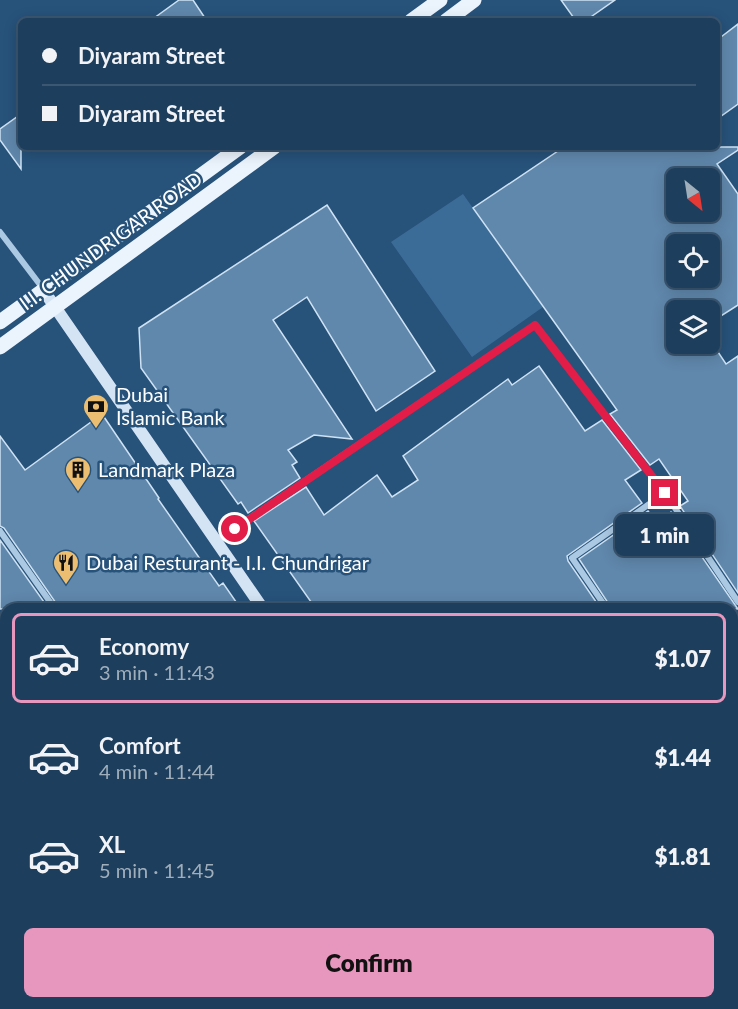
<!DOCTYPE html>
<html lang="en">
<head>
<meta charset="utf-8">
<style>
  :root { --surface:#1d3e5c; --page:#2a4965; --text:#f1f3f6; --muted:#a0aebb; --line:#3b5772; --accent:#e797bd }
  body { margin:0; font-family:Lato,sans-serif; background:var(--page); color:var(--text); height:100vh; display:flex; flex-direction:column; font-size:22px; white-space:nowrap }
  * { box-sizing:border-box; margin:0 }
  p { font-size:20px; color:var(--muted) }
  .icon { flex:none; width:33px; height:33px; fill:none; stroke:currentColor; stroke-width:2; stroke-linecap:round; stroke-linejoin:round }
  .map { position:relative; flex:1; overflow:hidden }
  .drawer { position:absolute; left:0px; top:603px; width:738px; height:406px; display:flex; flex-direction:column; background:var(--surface); border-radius:18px 18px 0 0; box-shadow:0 3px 15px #0003,0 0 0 2px var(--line) }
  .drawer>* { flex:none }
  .hud { position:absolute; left:18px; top:18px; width:702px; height:132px; border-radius:9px; box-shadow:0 3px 15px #0003,0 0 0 2px var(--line); display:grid; align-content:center; height:132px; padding:0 24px; background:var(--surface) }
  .needle { width:39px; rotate:150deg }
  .controls { position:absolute; left:666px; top:168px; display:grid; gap:12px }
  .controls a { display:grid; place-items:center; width:54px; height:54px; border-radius:9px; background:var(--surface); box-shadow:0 3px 15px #0003,0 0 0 2px var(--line); font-size:30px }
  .end { position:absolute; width:27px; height:27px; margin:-14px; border:8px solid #e11d48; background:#fff; box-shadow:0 0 0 3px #fff }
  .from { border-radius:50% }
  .bubble { position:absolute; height:42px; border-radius:9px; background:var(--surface); box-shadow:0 3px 15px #0003,0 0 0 2px var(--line); font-size:20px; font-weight:800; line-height:42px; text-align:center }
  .hud b { display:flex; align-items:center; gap:21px; height:57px; font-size:22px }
  .hud b+b { border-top:2px solid var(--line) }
  .hud i { width:15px; height:15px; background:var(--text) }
  ul { padding:10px 0 0; list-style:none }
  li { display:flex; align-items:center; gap:18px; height:90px; margin:0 12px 9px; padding:0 12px; border:3px solid transparent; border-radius:9px }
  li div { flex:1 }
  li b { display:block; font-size:22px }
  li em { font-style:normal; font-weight:800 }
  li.current { border-color:var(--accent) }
  li>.icon { width:54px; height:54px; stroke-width:1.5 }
  .button { display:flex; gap:12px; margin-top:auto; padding:12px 24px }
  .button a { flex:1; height:69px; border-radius:9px; background:var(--accent); color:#111; font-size:24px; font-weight:800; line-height:69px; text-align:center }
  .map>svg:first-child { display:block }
  .green { fill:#3b6c98 }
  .building { fill:#6088ac; stroke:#cee2f3; stroke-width:1.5; fill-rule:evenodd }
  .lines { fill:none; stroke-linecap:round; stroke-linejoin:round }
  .minor { stroke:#abc9e3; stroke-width:6 }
  .tertiary { stroke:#abc9e3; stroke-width:10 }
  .secondary { stroke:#d4e4f4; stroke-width:12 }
  .primary { stroke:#ebf3fc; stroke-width:15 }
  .route { stroke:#e11d48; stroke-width:8 }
  .labels { text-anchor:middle; stroke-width:5; stroke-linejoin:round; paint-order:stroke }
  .street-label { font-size:20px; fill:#fff; stroke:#27527a }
  .poi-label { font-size:20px; fill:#fff; stroke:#27527a; text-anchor:start }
</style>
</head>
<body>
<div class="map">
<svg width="738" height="1009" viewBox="0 0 738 1009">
  <rect width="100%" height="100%" fill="#27527a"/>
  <path class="green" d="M 463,194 L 543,307 L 472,357 L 391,242 Z
    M 555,1004 L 701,1004 L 707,1009 L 557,1009 Z"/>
  <path class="building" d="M 179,0 L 193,0 L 207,21 L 150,21 Z
    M 561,0 L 615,0 L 585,21 L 576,21 Z
    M 738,24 L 738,104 L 717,119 L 717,40 Z
    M 21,114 L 21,169 L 0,140 L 0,129 Z
    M 564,147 L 738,147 L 738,150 L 717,164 L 738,194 L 738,305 L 710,323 L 710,310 L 676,310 L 676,344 L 710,344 L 710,340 L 726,364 L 738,356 L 738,593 L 680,506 L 688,501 L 659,459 L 650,465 L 610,414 L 617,410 L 473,208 ZM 676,178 L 710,178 L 710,212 L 676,212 ZM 676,244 L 710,244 L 710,278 L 676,278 Z
    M 327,205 L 435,371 L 376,411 L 307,297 L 273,320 L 352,439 L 314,435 L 288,450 L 297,462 L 292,465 L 300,478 L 248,513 L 241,502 L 238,504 L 141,368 L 139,328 Z
    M 539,366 L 585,431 L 602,420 L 641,470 L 625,480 L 642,503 L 567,556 L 568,561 L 601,609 L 316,609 L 254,521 L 306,487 L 324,515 L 377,475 L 392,497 L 418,480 L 403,456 L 508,379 L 512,385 Z
    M 102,414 L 159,498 L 158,499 L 219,586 L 223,583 L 241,609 L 60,609 L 4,528 L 0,526 L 0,436 L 25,470 Z
    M 648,511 L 656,522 L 671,512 L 738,609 L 612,609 L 579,559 Z
    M 0,540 L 49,609 L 0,609 Z"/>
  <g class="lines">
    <path class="minor" d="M 0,232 L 44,290
      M 665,493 L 738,602
      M 0,531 L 55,609
      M 216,541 L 535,325 L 665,493 L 572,558 L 607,609
      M 0,763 L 6,772"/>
    <path class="tertiary" d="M 732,724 L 738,720"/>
    <path class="secondary" d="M 44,291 L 263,609"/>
    <path class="primary" d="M 411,21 L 440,0
      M 446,21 L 474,0
      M 0,322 L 240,147
      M 0,347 L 274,147
      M 732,909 L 738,909
      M 732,937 L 738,937
      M 0,962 L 6,961
      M 0,975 L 6,975
      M 555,1004 L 556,1009
      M 677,1009 L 678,1004"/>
  </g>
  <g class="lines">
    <path class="route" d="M 235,529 L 535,325 L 665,493"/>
  </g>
  <defs>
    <symbol id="bank-pin" viewBox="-11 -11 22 30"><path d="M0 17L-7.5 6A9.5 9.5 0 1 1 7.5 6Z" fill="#ebbe72" stroke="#27527a"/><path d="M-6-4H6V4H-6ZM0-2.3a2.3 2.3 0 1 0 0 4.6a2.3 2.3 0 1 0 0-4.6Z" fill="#111"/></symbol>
    <symbol id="building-pin" viewBox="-11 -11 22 30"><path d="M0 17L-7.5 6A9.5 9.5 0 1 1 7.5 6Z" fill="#ebbe72" stroke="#27527a"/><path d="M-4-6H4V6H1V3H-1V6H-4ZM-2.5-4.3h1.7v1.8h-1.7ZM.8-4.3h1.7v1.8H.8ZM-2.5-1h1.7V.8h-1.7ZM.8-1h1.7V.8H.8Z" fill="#111"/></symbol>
    <symbol id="restaurant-pin" viewBox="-11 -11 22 30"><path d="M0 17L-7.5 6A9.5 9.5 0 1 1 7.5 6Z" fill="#ebbe72" stroke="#27527a"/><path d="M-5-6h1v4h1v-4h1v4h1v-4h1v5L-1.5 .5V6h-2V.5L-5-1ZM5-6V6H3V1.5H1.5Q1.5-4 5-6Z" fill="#111"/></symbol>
  </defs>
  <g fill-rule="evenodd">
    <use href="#bank-pin" x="81" y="392" width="30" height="40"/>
    <use href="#building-pin" x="63" y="455" width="30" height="40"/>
    <use href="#restaurant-pin" x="51" y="548" width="30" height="40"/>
  </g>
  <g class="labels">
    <g class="street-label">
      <text transform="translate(111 241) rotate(-36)" y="7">I.I. CHUNDRIGAR ROAD</text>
    </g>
    <g class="poi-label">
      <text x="116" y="402">Dubai<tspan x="116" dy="23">Islamic Bank</tspan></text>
      <text x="98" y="477">Landmark Plaza</text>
      <text x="86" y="570">Dubai Resturant - I.I. Chundrigar</text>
    </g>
  </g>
</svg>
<div class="controls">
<a><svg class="needle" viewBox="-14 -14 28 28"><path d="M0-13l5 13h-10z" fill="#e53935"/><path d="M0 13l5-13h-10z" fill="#a0aebb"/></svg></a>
<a><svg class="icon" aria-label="locate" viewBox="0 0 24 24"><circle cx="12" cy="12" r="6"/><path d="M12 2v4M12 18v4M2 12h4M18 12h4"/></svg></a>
<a><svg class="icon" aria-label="layers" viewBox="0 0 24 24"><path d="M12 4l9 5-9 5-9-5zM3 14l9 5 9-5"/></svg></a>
</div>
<i class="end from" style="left:235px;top:529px"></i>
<i class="end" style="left:665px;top:493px"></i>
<div class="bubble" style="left:615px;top:514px;width:99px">1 min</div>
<div class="hud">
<b><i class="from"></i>Diyaram Street</b>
<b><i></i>Diyaram Street</b>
</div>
<section class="drawer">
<ul>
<li class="current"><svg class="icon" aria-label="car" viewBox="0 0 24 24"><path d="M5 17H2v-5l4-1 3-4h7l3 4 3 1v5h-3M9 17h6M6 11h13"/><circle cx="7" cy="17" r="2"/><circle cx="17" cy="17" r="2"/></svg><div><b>Economy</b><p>3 min · 11:43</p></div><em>$1.07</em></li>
<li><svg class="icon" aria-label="car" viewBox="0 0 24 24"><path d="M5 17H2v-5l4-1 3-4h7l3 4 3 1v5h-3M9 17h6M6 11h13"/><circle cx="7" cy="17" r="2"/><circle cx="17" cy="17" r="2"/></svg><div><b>Comfort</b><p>4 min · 11:44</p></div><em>$1.44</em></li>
<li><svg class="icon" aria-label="car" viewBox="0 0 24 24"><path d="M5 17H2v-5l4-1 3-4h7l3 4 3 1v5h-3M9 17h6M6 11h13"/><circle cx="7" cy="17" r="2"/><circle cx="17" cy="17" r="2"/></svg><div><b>XL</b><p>5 min · 11:45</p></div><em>$1.81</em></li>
</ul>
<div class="button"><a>Confirm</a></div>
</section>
</div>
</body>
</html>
